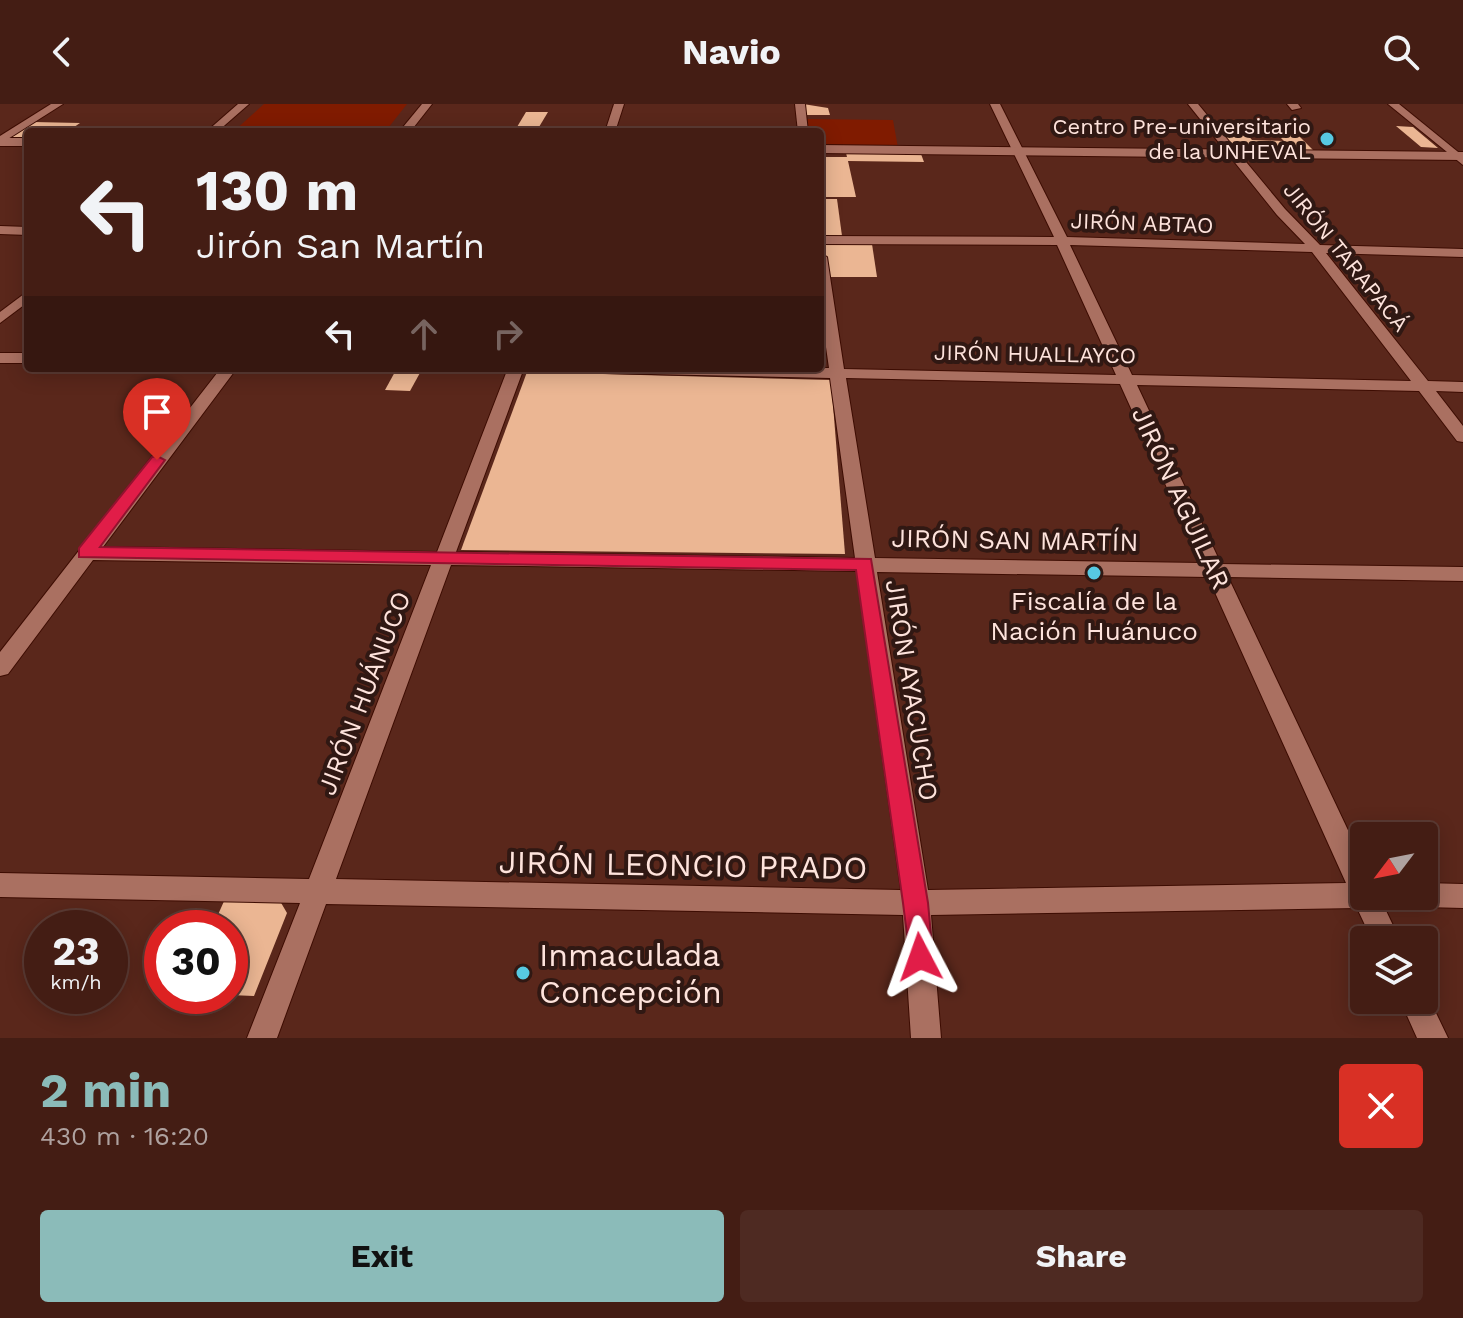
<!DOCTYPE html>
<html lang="en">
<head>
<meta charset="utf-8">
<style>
  :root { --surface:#441d14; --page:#4e2a22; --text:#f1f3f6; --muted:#afa2a0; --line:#5c3b34; --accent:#8bbbb9 }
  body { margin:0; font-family:"Work Sans",sans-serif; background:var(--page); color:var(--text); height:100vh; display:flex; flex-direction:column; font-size:30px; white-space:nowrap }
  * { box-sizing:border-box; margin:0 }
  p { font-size:26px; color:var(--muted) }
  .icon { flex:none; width:44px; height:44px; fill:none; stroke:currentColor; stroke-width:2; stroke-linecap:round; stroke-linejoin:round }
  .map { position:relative; height:934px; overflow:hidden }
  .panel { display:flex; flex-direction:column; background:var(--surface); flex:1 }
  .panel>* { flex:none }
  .hud { position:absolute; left:24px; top:24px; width:800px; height:244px; border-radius:8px; box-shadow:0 4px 20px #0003,0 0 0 2px var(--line); background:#441d14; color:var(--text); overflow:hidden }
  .needle { width:52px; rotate:238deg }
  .buttons { position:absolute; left:1350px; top:718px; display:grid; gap:16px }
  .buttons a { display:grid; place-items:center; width:88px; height:88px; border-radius:8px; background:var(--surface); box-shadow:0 4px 20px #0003,0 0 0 2px var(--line); font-size:40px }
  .speed { position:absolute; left:24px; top:806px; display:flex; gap:16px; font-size:40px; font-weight:700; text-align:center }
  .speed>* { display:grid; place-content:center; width:104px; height:104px; border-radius:50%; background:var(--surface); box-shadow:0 4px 20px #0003,0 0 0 2px var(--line); line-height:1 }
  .speed small { font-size:20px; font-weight:400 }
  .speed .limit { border:12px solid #d22; background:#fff; color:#111 }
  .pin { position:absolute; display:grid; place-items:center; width:68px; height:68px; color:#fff; margin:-82px -34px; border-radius:50% 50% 50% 0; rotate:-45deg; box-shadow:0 0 8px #0007 }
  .pin .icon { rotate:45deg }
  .me { position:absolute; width:88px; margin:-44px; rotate:356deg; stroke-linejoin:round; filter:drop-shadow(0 0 6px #0008) }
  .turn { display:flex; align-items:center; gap:28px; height:168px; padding:0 40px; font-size:36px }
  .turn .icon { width:104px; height:104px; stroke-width:2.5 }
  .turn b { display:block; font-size:56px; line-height:68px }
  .lanes { display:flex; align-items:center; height:76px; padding:0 40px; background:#0003; justify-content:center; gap:40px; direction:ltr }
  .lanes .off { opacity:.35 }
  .round { display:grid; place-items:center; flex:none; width:84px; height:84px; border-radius:8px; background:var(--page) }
  .headline { display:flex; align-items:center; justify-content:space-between; height:136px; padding:0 40px }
  h1 { font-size:48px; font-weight:700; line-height:60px; color:var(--accent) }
  .button { display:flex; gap:16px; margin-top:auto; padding:16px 40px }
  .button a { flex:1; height:92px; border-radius:8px; background:var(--accent); color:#111; font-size:32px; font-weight:700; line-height:92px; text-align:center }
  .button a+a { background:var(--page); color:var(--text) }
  header { display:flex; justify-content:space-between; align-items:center; height:104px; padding:0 40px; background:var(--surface); font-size:36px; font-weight:700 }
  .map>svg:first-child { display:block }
  .green { fill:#801b00 }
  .building { fill:#ebb693; fill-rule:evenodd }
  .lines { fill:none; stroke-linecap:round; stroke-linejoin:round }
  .minor-casing { stroke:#3d0c02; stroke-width:2 }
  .tertiary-casing { stroke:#3d0c02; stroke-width:2 }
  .minor { fill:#aa7061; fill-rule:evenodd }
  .tertiary { fill:#aa7061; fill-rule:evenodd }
  .route { fill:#e11d48; stroke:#92132f; stroke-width:2 }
  .poi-dot { fill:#57c9e2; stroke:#301813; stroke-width:3 }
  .labels { text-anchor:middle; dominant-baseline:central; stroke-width:8; stroke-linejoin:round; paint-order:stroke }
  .far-poi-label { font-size:22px; fill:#fee3dc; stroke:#301813; text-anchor:end }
  .far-street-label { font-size:22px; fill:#fee3dc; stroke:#301813 }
  .street-label { font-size:26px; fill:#fee3dc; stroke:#301813 }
  .poi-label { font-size:26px; fill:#fee3dc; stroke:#301813 }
  .near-street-label { font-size:32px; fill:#fee3dc; stroke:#301813 }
  .near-poi-label { font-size:32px; fill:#fee3dc; stroke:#301813; text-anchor:start }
</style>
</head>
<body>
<header><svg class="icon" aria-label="back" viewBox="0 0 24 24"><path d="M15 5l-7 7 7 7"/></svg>Navio<svg class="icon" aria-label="search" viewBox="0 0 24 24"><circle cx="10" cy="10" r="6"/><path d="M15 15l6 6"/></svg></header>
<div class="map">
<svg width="1463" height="934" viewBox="0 0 1463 934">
  <rect width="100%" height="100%" fill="#5a271b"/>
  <!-- green -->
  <g class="green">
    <polygon points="264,0 407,0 385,28 233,28"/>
    <polygon points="806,15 893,16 898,44 820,44 820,28 807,28"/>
  </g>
  <!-- building -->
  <g class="building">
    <polygon points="803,0 828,4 830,11 805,11"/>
    <polygon points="526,8 548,8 536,28 514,28"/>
    <polygon points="33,18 80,19 67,28 28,28 28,35 7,34"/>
    <path d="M1274,21h14l27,27 -77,-1 -19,-21 60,1zM1246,29l31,1 7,7 -32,-1z"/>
    <polygon points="1396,22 1413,23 1438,44 1421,43"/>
    <polygon points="846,49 921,50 924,58 848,57 856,93 820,93 820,53 847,53"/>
    <polygon points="820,95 837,95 842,132 822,132"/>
    <polygon points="828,140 872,140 877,173 830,173 824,142"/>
    <polygon points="396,266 421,267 410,287 385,286"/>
    <polygon points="527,268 831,276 845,450 461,446"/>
    <polygon points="225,795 280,797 287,809 254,892 230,891 230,824 212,824"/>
  </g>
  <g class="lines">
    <defs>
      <g id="minor">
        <polygon points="51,0 63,0 0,40 0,32"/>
        <polygon points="238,0 249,0 217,28 206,28"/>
        <polygon points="422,0 432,0 410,28 399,28"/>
        <polygon points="614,0 624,0 615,28 605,28"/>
        <polygon points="795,0 805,0 808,28 798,28"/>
        <path d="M990,0h10l67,133 238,7 -28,-29 -89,-111h10l87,105 35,36 143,4v8l-137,-4 102,128 35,1v10l-27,-1 27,35v16l-6,-1 -38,-50 -282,-6 84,179 242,3v14l-235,-4 136,287v32h15l21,44h-28l-15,-32 -426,7 10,123h-30l-8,-123 -577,-11 -49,134h-30l53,-135 -300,-6v-24l309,6 122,-314 -338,-5 -85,114 -8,2v-24l221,-284h16l-134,179 334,5 71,-184h16l-68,184 399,6 -25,-180 -224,-5 -8,-5h231l-9,-63v-52l7,4 17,112 272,6 -59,-130 -237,-1v-8l234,1zM1070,141l242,7 99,129 -279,-6zM846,274l274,6 81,179 -326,-5zM451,461l406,6 44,319 -565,-11zM877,468l331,5 138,306 -418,7z"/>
        <polygon points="1287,0 1298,0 1301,4 1292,6"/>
        <polygon points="1388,0 1399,0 1463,52 1463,61"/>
        <polygon points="0,122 28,123 28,131 0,130"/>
        <polygon points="28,187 28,198 0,219 0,208"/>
        <rect x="0" y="249" width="28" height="10"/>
        <polygon points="1424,779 1463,780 1463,804 1424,803 1414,800 1411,792 1424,792"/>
        <polygon points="1424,885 1425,886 1448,934 1417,934 1400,896 1424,896"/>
      </g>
      <g id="tertiary">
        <rect x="0" y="34" width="28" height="8"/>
        <polygon points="820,41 1463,48 1463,56 820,49"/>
      </g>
    </defs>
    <!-- minor casing -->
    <use href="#minor" class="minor-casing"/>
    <!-- tertiary casing -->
    <use href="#tertiary" class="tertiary-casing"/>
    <!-- minor -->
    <use href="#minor" class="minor"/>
    <!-- tertiary -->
    <use href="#tertiary" class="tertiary"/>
  </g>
  <!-- route -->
  <polygon class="route" points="157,352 165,356 100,443 871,455 928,799 933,853 929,862 920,865 911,862 903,799 856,466 79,453 79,444 152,353"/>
  <!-- markers -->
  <g class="poi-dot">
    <circle cx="1327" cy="35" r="8"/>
    <circle cx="1094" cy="469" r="8"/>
    <circle cx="523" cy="869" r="8"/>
  </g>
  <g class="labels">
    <!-- far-poi labels -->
    <g class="far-poi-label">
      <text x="1311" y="22">Centro Pre-universitario<tspan x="1311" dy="25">de la UNHEVAL</tspan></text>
    </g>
    <!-- far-street labels -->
    <g class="far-street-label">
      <text transform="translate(1142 119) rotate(2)">JIRÓN ABTAO</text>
      <text transform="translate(1346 153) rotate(51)">JIRÓN TARAPACÁ</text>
      <text transform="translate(1035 250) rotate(1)">JIRÓN HUALLAYCO</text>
    </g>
    <!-- street labels -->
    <g class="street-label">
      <text transform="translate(1181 394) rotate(65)">JIRÓN AGUILAR</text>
      <text transform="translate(1015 436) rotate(1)">JIRÓN SAN MARTÍN</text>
      <text transform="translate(912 586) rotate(81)">JIRÓN AYACUCHO</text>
      <text transform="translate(364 589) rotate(-69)">JIRÓN HUÁNUCO</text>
    </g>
    <!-- poi labels -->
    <g class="poi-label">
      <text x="1094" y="497">Fiscalía de la<tspan x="1094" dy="30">Nación Huánuco</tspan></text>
    </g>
    <!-- near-street labels -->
    <g class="near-street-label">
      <text transform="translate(683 761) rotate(1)">JIRÓN LEONCIO PRADO</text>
    </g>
    <!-- near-poi labels -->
    <g class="near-poi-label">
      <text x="539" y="851">Inmaculada<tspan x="539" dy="37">Concepción</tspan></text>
    </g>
  </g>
</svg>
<div class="buttons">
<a><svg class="needle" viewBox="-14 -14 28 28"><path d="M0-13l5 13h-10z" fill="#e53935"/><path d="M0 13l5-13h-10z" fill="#afa2a0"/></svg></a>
<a><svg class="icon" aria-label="layers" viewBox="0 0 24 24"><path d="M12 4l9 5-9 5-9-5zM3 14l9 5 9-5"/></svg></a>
</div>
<div class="speed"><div>23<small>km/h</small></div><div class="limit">30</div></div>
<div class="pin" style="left:157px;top:356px;background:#d93025"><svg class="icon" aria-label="arrive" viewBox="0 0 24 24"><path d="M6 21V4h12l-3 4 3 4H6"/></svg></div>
<svg class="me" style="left:920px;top:853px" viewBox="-20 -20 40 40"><path d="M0-17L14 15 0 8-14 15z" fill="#e11d48" stroke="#fff" stroke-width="4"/></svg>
<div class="hud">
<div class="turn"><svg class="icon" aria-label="left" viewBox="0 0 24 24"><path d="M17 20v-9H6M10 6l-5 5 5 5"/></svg><div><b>130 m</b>Jirón San Martín</div></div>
<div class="lanes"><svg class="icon" aria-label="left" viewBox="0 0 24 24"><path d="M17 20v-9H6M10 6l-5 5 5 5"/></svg><svg class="icon off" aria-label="ahead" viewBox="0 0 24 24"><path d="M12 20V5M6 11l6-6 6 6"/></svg><svg class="icon off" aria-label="right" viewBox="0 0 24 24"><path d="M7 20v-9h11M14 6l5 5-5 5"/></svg></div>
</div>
</div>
<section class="panel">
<div class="headline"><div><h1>2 min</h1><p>430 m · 16:20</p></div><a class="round" style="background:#d93025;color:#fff"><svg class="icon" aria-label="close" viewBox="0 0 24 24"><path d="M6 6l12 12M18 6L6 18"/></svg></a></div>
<div class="button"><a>Exit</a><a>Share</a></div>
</section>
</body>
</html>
